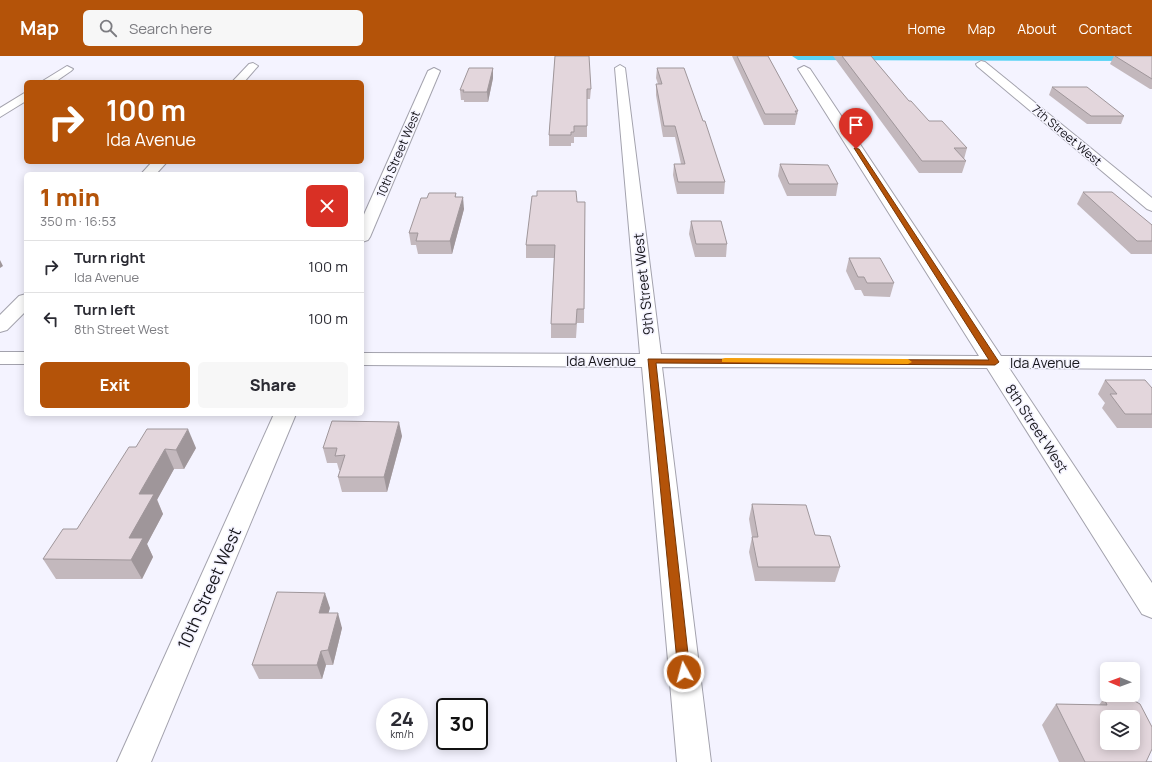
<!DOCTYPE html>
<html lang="en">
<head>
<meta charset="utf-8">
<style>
  :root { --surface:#fff; --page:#f7f7f7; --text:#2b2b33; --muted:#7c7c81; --line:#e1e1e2; --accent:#b45309 }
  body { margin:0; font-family:Manrope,sans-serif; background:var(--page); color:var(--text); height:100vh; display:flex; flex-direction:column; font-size:15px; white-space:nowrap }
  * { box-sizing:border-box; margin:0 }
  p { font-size:13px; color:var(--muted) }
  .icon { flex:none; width:22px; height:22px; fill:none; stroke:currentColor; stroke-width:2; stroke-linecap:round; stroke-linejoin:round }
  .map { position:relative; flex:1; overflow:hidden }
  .side { position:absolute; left:24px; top:116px; width:340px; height:244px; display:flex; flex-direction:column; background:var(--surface); border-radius:6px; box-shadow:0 2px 10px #0003 }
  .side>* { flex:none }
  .banner { position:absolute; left:24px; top:24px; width:340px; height:84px; border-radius:6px; box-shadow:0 2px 10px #0003; background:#b45309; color:#fff; overflow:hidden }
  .needle { width:26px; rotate:271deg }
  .controls { position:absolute; left:1100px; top:606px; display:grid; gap:8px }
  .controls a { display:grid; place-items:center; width:40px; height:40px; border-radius:6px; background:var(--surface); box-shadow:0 2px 10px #0003; font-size:20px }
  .speed { position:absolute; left:376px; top:642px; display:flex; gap:8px; font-size:20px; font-weight:700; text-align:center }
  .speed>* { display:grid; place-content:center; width:52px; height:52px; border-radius:50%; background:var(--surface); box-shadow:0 2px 10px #0003; line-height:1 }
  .speed small { font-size:10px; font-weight:400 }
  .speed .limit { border:2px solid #111; border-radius:6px; background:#fff; color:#111 }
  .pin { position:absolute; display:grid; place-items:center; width:34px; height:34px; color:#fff; margin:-41px -17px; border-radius:50% 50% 50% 0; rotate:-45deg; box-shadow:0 0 4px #0007 }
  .pin .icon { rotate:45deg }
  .me { position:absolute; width:44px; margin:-22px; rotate:353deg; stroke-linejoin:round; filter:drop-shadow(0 0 3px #0008) }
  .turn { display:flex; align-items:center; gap:14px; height:84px; padding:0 16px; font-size:18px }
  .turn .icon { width:52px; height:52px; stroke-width:2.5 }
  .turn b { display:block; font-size:28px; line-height:34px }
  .round { display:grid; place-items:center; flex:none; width:42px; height:42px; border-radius:6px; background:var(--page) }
  .headline { display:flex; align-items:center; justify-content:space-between; height:68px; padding:0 16px }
  h1 { font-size:24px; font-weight:800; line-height:30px; color:var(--accent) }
  .primary-button { display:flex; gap:8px; margin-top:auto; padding:8px 16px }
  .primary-button a { flex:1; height:46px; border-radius:6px; background:var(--accent); color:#fff; font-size:16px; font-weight:800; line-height:46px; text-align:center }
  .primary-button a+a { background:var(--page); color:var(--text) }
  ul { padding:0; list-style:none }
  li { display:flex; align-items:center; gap:12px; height:52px; padding:0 16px; border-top:1px solid var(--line) }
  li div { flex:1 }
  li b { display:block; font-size:15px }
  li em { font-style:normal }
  header { display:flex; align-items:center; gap:24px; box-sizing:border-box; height:56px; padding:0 20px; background:var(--accent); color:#fff }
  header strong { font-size:19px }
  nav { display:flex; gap:22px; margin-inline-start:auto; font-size:14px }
  .search { width:280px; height:36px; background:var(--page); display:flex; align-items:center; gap:10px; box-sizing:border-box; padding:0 14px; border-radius:6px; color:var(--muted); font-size:15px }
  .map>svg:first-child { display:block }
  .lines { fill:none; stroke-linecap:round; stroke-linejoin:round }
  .canal { fill:#5ad4f6; fill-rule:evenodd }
  .street-casing { stroke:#a3a2ad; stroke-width:2 }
  .street { fill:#fff; fill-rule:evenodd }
  .wall { fill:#c3b8bd }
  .shaded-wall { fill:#9f969a }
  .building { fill:#e3d6dc; stroke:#9f969a; fill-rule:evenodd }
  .route { fill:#b45309; stroke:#753606 }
  .slow { fill:#f59e0b }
  .labels { text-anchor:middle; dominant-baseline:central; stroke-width:3; stroke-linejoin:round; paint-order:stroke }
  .far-street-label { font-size:12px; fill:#17161b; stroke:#f4f3ff }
  .street-label { font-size:14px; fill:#17161b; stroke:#f4f3ff }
  .near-street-label { font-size:17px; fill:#17161b; stroke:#f4f3ff }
</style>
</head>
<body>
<header>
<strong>Map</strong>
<div class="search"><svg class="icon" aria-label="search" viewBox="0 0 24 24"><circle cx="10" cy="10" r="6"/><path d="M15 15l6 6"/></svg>Search here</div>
<nav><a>Home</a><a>Map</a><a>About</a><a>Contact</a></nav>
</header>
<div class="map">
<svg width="1152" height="706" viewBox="0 0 1152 706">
  <rect width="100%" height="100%" fill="#f4f3ff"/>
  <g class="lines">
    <!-- canal -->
    <polygon class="canal" points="792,0 1147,0 1147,1 1141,5 798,4"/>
    <defs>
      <g id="street">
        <polygon points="981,5 985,6 1152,142 1152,155 1147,153 977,10 976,8"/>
        <polygon points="253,7 258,10 244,26 232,26 249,8"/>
        <polygon points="620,9 625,12 661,298 979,300 798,13 804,10 810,13 1001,300 1152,301 1152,313 1009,312 1152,527 1152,562 1142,558 987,312 662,311 711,706 677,706 642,311 362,309 362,297 640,298 615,12"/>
        <polygon points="67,10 73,13 71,15 55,26 41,26"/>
        <polygon points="434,12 440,15 370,181 368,184 362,186 362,163 428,15"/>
        <polygon points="26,36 26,45 0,61 0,52"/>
        <polygon points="152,106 167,106 156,118 141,118"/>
        <polygon points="26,238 26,255 7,274 0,276 0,259 19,240"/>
        <rect x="0" y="296" width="26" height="12"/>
        <polygon points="274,358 296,358 151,706 117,706"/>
      </g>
    </defs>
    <!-- street casing -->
    <use href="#street" class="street-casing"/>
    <!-- street -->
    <use href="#street" class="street"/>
  </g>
  <!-- wall -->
  <g class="wall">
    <polygon points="555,0 591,33 590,43 587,43 587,81 574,81 574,87 571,87 571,90 549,90 549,79"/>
    <polygon points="732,0 768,0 798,55 795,69 764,69"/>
    <polygon points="833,0 871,0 909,45 929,65 967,92 964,103 966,105 962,117 919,117"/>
    <polygon points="1114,0 1152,0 1152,33 1150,33 1110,8"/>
    <polygon points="493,12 493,22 488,46 464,46 464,44 461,44 460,34"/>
    <polygon points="657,12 703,65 725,126 724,138 677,138 673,119 674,108 681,108 675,81 663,81 656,39 656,28 658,28 656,22"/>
    <polygon points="1052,31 1124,60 1121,68 1087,68 1049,39"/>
    <polygon points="780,108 838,128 836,140 787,140 778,120"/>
    <polygon points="1083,136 1152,169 1152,198 1131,198 1077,148"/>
    <polygon points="456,137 456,141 464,153 452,198 418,198 416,189 411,189 409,177 427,142"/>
    <polygon points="577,146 585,146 584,267 577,267 576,282 551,282 551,268 554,202 526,202 526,189"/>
    <polygon points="691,165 727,188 726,201 695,201 689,178"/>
    <polygon points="849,202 894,227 890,241 864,240 861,234 855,234 846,215"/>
    <polygon points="1105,324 1152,332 1152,372 1117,372 1102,352 1105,347 1098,338"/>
    <polygon points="402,380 387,436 342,436 338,421 340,414 339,414 337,407 327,407 323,392"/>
    <polygon points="136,391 196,392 184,413 174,413 157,443 163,458 147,488 153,501 142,523 56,523 43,503 77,473"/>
    <polygon points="752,448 840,511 835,526 755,525 749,496 752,481 749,463"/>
    <polygon points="330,552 328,557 342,572 333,609 326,609 322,623 259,623 252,609"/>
    <polygon points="1104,642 1146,706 1152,706 1059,706 1042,669 1056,648 1099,649"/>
  </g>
  <!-- shaded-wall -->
  <g class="shaded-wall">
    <polygon points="493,12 493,22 488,46 487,36"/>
    <polygon points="463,141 464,153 452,198 450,185"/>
    <polygon points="0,204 3,210 0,212"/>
    <polygon points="399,366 402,380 387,436 384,421"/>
    <polygon points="188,373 196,392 184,413 176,394"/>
    <polygon points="165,393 174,413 157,444 163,458 147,488 153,501 142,523 131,504 129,482 139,438"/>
    <polygon points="325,537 330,552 324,572 319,557"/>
    <polygon points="338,557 342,572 333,609 328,594"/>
    <polygon points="321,595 326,609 322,623 317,609"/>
  </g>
  <!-- building -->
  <g class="building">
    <polygon points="555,0 589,0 591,33 587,33 587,70 574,70 574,76 571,76 571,79 549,79"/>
    <polygon points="737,0 768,0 798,55 795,55 797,58 765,58"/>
    <polygon points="842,0 871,0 909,45 911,45 929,65 942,65 967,92 954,92 966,105 922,105"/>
    <polygon points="1115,0 1152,0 1152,23"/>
    <polygon points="469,12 493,12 487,36 463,36 464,34 460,34"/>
    <polygon points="657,12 684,12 703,65 705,65 725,126 678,126 674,108 685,108 675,70 664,70 656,28 662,28"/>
    <polygon points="1052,31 1087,31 1124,60 1091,60"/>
    <polygon points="780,108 828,109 838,128 789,128"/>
    <polygon points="537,135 576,135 577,146 585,146 584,253 577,253 576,268 551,268 555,189 526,189 532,140 537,140"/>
    <polygon points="1083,136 1112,136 1152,169 1152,185 1137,185"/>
    <polygon points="429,137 456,137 455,141 463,141 450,185 416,185 418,177 409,177 421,142 427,142"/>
    <polygon points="691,165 721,165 727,188 696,188"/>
    <polygon points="849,202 880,202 894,227 867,227 864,221 858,221"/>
    <polygon points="1105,324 1145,324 1152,332 1152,358 1125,358 1110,338 1117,338"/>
    <polygon points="332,365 399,366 384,421 338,421 345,399 335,400 337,392 323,392"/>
    <polygon points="147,373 188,373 176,394 165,393 139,438 154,438 129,482 143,482 131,504 43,503 63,473 77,473 129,391 136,391"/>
    <polygon points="752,448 806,449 815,479 830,480 840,511 758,511 752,481 758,481"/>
    <polygon points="277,536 325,537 319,557 338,557 328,594 321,595 317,609 252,609"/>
    <path d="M1104,642l27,1 9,5 12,23v22l-6,13h6h-67l-29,-58 51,1zM1107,661h26v26h-26z"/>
  </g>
  <!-- route -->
  <polygon class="route" points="854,92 859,93 999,306 995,309 656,307 690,616 689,620 684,621 680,620 678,616 648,303 989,304"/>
  <!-- slow -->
  <polygon class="slow" points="725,302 908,303 912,306 908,308 722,306 722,303"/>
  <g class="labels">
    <!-- far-street labels -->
    <g class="far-street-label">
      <text transform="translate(1067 79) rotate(40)">7th Street West</text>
      <text transform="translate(398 98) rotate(-67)">10th Street West</text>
    </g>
    <!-- street labels -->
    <g class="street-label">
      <text transform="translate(643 228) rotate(-96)">9th Street West</text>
      <text x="601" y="304">Ida Avenue</text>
      <text x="1045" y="306">Ida Avenue</text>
      <text transform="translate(1037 372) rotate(57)">8th Street West</text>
    </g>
    <!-- near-street labels -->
    <g class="near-street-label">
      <text transform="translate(209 532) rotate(-66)">10th Street West</text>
    </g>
  </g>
</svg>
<div class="controls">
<a><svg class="needle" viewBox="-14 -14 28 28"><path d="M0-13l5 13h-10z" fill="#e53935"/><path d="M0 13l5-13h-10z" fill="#7c7c81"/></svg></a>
<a><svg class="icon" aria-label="layers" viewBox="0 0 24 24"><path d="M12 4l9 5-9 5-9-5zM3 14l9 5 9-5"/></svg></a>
</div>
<div class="speed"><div>24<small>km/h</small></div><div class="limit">30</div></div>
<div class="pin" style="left:856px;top:93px;background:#d93025"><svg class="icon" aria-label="arrive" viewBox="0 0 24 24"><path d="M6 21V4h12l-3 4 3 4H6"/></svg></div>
<svg class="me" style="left:684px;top:616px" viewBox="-20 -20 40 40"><circle r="17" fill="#b45309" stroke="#fff" stroke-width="3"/><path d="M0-11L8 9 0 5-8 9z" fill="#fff"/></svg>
<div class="banner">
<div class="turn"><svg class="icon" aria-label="right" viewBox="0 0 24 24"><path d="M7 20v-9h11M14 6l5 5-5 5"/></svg><div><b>100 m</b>Ida Avenue</div></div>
</div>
<section class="side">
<div class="headline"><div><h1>1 min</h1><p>350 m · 16:53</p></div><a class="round" style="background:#d93025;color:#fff"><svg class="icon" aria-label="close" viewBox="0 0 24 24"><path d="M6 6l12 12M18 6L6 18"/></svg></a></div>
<ul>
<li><svg class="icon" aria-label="right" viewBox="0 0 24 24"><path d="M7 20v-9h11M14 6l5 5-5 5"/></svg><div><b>Turn right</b><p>Ida Avenue</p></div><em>100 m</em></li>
<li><svg class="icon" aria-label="left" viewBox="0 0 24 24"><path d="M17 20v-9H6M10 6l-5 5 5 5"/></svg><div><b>Turn left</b><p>8th Street West</p></div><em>100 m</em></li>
</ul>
<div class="primary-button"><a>Exit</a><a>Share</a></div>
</section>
</div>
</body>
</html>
